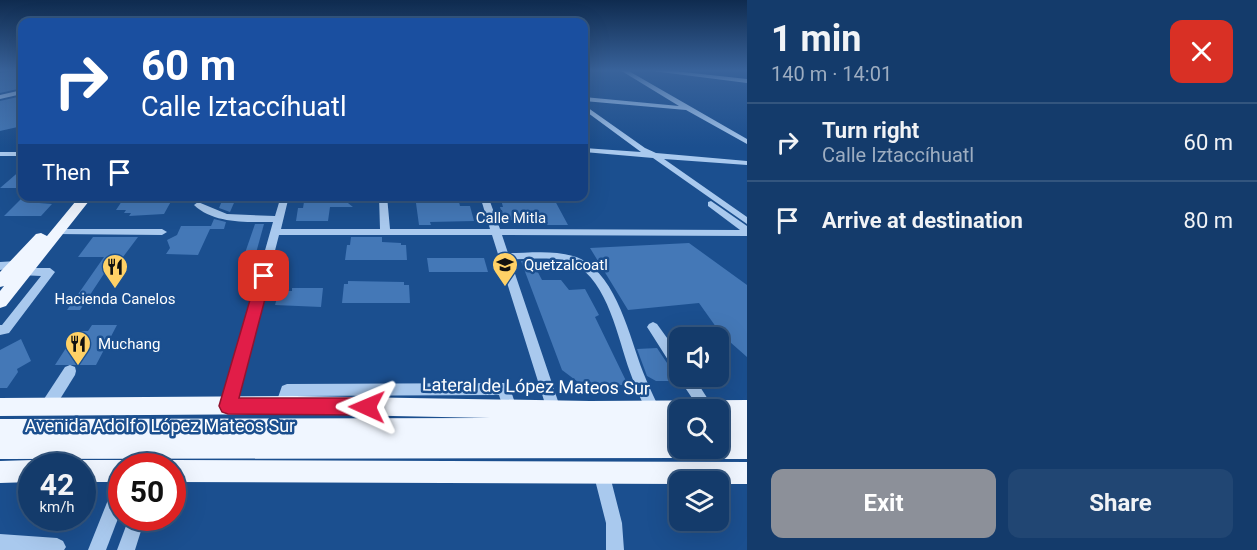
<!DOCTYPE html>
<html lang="en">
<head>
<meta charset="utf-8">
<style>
  :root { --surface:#143b6b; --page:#214673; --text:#f1f3f6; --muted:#9dadc1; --line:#33557e; --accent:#8c9099 }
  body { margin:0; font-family:Roboto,sans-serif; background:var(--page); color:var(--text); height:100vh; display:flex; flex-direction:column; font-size:22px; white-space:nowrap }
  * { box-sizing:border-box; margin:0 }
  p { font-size:20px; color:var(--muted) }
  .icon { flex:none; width:33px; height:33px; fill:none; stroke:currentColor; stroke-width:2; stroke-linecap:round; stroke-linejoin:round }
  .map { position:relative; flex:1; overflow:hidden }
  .panel { display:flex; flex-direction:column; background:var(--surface); width:510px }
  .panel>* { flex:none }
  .banner { position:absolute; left:18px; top:18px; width:570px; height:183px; border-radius:12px; box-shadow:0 6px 24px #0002,0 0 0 2px var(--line); background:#1a4fa0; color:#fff; overflow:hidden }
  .tools { position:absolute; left:669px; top:327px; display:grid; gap:12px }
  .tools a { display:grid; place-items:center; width:60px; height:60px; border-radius:12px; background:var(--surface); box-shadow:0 6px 24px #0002,0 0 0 2px var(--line); font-size:30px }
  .speed { position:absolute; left:18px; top:453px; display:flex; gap:12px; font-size:30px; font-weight:700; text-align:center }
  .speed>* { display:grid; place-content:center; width:78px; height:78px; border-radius:50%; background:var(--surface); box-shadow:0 6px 24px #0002,0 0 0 2px var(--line); line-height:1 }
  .speed small { font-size:15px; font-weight:400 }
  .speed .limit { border:9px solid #d22; background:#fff; color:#111 }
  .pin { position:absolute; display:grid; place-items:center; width:51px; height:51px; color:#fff; margin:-26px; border-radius:12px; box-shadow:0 3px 9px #0006 }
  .me { position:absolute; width:66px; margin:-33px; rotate:271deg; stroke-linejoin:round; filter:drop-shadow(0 0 4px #0008) }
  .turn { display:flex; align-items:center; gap:21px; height:126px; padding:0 24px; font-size:27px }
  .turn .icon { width:78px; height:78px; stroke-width:2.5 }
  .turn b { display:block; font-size:42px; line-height:51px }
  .then { display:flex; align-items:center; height:57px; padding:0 24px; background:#0003; gap:12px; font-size:22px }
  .round { display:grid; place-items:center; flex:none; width:63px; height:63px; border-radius:12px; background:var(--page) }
  .overview { display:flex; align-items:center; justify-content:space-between; height:102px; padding:0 24px }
  h1 { font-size:36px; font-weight:700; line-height:45px }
  .button { display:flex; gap:12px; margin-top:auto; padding:12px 24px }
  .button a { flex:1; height:69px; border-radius:12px; background:var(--accent); color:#fff; font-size:24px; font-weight:700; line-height:69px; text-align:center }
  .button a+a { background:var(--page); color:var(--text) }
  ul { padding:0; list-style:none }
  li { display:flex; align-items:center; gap:18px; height:78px; padding:0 24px; border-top:2px solid var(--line) }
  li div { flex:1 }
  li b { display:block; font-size:22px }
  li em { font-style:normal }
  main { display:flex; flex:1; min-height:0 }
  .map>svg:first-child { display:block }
  .building { fill:#4478b7 }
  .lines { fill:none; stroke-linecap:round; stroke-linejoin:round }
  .minor { fill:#a9c9ee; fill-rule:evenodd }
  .major { fill:#f0f6ff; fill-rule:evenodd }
  .route { fill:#e11d48; stroke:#92132f; stroke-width:1.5 }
  .labels { text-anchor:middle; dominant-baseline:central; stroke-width:5; stroke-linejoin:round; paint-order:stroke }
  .street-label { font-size:15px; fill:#fff; stroke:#1b4f8f }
  .poi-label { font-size:15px; fill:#fff; stroke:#1b4f8f; text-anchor:start }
  .near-street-label { font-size:18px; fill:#fff; stroke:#1b4f8f }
</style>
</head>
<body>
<main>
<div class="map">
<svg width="747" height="550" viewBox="0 0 747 550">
  <rect width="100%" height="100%" fill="#1b4f8f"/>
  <!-- building -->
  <g class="building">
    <polygon points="22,70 22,88 0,93 0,73"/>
    <polygon points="22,96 22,126 0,131 0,101"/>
    <polygon points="22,169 22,188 0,188"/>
    <polygon points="24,196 46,196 39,203 52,204 41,216 4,216"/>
    <polygon points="174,196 164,214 129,216 131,213 124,213 126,210 116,210 122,201 140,201 143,197"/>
    <polygon points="224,196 237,196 230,212 219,208"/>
    <polygon points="305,196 339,196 353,207 330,207 328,221 296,221 298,208 303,208"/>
    <polygon points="415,196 458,198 460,206 470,206 474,221 430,222 431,225 419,225"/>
    <polygon points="500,196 548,196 554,199 568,225 533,225 531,220 504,220 500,207 503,207"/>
    <polygon points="214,219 226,222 224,229 210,229 198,255 166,254 170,248 167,240 177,235 181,226 211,226"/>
    <polygon points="255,224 264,224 256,253 245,253"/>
    <polygon points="93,237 138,237 123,257 115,257 80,310 67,310 104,257 78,257"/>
    <polygon points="351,237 382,237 382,242 401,243 401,245 406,245 407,260 345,260 347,245 350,245"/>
    <polygon points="689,243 747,285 747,357 721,334 699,303 628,310 590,248"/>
    <polygon points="427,258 484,258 488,272 429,272"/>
    <polygon points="521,261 532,261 542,280 561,280 569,290 585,289 599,315 595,317 628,385 582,385 562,370"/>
    <polygon points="348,281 404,282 404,285 409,285 410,303 342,303 344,284 348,284"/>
    <polygon points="292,288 323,288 321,307 275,305 279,291 292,291"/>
    <polygon points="92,325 117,325 96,365 55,365 77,331 88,331"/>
    <polygon points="21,339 31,361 17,369 18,372 7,388 0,388 0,350"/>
    <polygon points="657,348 673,372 677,374 678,381 656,381 647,376 637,349"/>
  </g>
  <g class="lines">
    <!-- minor -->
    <g class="minor">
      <polygon points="620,70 627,70 747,139 747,144 686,110 584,101 584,97 679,106"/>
      <polygon points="645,70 665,70 747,79 747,83"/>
      <polygon points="22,90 22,94 0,99 0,95"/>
      <polygon points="584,105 645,148 656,153 747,161 747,165 664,159 747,217 747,224 653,158 584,152 584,148 641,152 584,110"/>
      <rect x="0" y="152" width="22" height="4"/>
      <path d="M281,196h8l-8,33h99l-1,-33h8l3,33h100l-10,-33h8l12,33 240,1 -32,-24v-4l3,-1 36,25v10l-245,-1 6,18c23,0 51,-4 73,6 36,18 49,79 62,113 5,13 11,25 17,38l-2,5 -5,2 -5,-2c-6,-14 -13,-28 -18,-43 -12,-33 -22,-91 -56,-108 -19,-9 -44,-4 -64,-5l51,151 -2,5 -5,2 -5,-2 -2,-5 -55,-175h-213l-44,171 -2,5 -5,1 -5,-1 -2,-5 52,-184c-26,0 -59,2 -79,-17l4,-3 29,12 48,2z"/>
      <polygon points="58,229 162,229 167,232 162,235 55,234 53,232 55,230"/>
      <polygon points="16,261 21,265 20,267 0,270 0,262"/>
      <polygon points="24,268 50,268 55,272 9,333 0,335 0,325 2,325 41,276 20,275 19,272"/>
      <polygon points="653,322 657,324 680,356 680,372 675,371 649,330 647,327 649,324"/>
      <polygon points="70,365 75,367 76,371 75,375 52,412 47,413 42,412 40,407 42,402 65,367"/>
      <polygon points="680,374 680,376 693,376 715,410 700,410 680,380 678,376"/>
      <polygon points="504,383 509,385 517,409 515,414 510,416 505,414 499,395 292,396 287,411 282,412 277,411 275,406 282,386 287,384"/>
      <polygon points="601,464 606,467 609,472 622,523 624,550 606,550 606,523 593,472 596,467"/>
      <polygon points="122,478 122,508 106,550 88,550 116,480"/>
      <polygon points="129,518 145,518 135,550 117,550"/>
      <polygon points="0,534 57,538 63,541 66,547 64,550 0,550"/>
    </g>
    <!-- major -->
    <g class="major">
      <polygon points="80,196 93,196 6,306 0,308 0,291 4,286 0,287 0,272 36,234 41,233 47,236"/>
      <polygon points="296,396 590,401 747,400 747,437 718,437 718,410 680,410 680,448 690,448 688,455 680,458 0,459 0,419 490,418 296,414 0,416 0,398"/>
      <polygon points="718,437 747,437 747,459 718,459 710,456 708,448 718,448"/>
      <polygon points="32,460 40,463 41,466 32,466 32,482 0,483 0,461"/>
      <polygon points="82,460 122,460 130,463 131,466 122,466 122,482 82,482 82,466 73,466 74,463"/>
      <polygon points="172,460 747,462 747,484 718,484 718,482 680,482 680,484 172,482 172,466 163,466 164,463"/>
    </g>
  </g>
  <!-- sky -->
  <linearGradient id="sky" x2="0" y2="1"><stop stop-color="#0f2b4f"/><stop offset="0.48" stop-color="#39639b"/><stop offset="1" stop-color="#39639b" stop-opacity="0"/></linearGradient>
  <rect width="747" height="147" fill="url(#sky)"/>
  <!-- route -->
  <polygon class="route" points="264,271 271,276 239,398 367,398 374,401 376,407 374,413 367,415 228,414 222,412 219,406 257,276"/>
  <!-- icons -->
  <defs>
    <symbol id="school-pin" viewBox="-11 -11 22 30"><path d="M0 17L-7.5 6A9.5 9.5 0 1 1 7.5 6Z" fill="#ffd166" stroke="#1b4f8f"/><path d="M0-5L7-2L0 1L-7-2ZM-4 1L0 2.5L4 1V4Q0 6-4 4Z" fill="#111"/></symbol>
    <symbol id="restaurant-pin" viewBox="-11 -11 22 30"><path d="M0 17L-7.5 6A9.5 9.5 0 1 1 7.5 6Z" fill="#ffd166" stroke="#1b4f8f"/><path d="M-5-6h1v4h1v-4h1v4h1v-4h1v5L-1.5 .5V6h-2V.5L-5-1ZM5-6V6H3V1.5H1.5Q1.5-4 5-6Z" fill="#111"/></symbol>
  </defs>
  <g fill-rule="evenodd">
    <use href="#school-pin" x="490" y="250" width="30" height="40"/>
    <use href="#restaurant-pin" x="100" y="252" width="30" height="40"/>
    <use href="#restaurant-pin" x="63" y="329" width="30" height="40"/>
  </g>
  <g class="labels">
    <!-- street labels -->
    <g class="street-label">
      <text x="511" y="218">Calle Mitla</text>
    </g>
    <!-- poi labels -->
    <g class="poi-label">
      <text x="524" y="265">Quetzalcoatl</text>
      <text x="115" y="299" text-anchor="middle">Hacienda Canelos</text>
      <text x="98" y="344">Muchang</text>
    </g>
    <!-- near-street labels -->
    <g class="near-street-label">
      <text transform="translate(536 386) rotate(1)">Lateral de López Mateos Sur</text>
      <text x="160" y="425">Avenida Adolfo López Mateos Sur</text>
    </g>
  </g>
</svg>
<div class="tools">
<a><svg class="icon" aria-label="sound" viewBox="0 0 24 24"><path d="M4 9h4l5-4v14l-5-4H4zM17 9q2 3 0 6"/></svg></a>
<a><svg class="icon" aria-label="search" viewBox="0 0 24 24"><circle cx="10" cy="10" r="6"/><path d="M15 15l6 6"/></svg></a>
<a><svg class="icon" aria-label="layers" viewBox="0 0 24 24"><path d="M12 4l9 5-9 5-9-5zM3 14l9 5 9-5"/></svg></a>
</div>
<div class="speed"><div>42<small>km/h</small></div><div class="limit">50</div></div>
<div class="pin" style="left:264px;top:276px;background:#d93025"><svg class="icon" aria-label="arrive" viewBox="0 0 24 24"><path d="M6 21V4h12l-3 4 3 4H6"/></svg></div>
<svg class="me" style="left:367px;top:407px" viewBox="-20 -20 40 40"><path d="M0-17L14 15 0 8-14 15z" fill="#e11d48" stroke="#fff" stroke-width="4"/></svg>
<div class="banner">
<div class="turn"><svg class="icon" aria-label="right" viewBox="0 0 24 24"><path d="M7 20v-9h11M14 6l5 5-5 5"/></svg><div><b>60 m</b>Calle Iztaccíhuatl</div></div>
<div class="then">Then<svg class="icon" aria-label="arrive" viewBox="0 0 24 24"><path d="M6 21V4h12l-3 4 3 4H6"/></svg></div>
</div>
</div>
<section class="panel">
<div class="overview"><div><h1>1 min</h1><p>140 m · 14:01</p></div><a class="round" style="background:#d93025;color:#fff"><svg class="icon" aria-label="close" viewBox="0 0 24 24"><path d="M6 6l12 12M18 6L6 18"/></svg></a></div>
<ul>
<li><svg class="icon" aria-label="right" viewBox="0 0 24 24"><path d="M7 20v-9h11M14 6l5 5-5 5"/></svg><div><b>Turn right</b><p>Calle Iztaccíhuatl</p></div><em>60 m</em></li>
<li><svg class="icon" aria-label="arrive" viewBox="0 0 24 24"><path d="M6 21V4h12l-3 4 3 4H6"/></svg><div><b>Arrive at destination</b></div><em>80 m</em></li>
</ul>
<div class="button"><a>Exit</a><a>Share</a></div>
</section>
</main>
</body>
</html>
